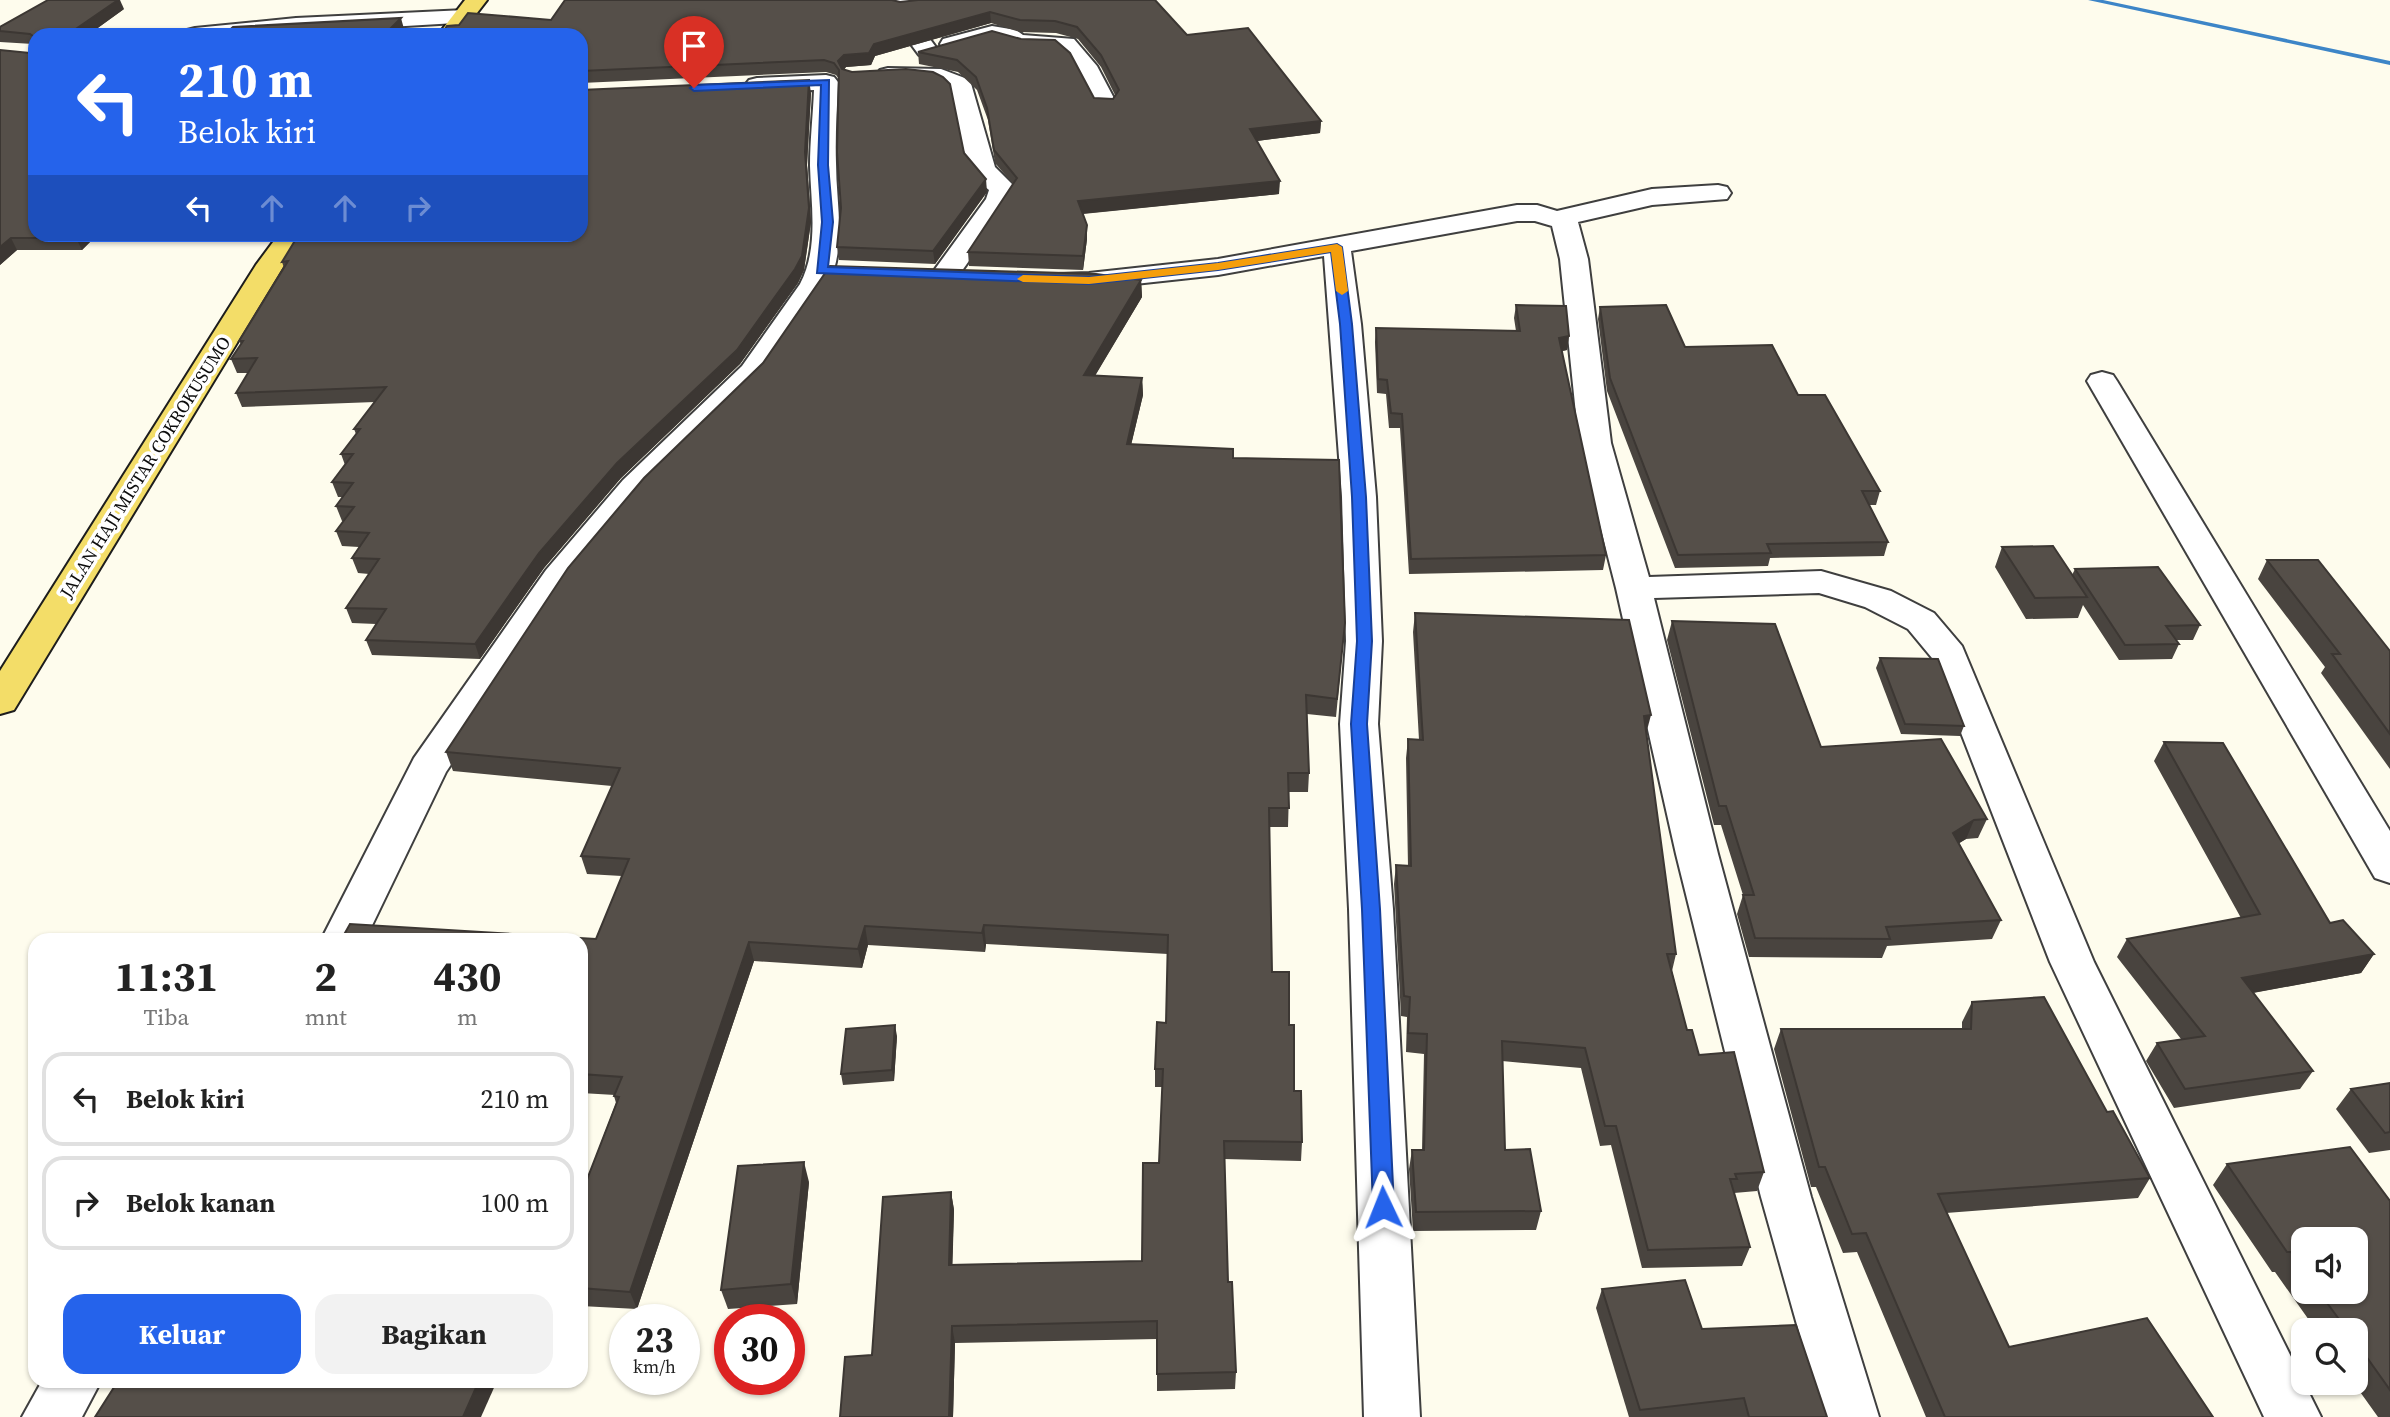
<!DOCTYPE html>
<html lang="id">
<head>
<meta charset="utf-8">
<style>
  :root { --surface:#fff; --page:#f2f2f2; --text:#222; --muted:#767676; --line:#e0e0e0; --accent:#2563eb }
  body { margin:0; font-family:"Source Serif 4",serif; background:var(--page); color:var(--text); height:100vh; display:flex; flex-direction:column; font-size:26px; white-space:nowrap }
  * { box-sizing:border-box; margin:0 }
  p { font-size:23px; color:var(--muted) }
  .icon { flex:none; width:38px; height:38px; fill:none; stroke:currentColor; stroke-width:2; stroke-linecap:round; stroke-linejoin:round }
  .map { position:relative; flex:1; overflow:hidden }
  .drawer { position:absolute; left:28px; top:933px; width:560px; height:455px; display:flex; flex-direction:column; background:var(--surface); border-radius:21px; box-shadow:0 2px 5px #0004 }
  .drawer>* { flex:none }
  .top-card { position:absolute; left:28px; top:28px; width:560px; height:214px; border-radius:21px; box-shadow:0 2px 5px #0004; background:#2563eb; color:#fff; overflow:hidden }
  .controls { position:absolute; left:2291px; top:1227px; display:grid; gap:14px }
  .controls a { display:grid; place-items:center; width:77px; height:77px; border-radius:14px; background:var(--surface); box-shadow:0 2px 5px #0004; font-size:35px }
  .speed { position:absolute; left:609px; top:1304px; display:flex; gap:14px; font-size:35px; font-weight:700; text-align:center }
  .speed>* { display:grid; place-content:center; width:91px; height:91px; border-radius:50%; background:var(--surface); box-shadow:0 2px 5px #0004; line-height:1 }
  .speed small { font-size:18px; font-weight:400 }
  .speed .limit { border:10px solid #d22; background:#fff; color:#111 }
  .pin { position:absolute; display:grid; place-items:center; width:60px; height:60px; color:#fff; margin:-72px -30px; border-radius:50% 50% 50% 0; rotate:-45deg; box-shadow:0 0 7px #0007 }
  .pin .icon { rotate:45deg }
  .me { position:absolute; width:77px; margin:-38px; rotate:358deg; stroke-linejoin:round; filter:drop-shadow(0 0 5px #0008) }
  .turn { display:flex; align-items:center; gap:24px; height:147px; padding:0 35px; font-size:32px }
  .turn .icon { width:91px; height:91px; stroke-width:2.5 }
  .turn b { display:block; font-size:49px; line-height:60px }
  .lanes { display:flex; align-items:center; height:66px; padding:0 35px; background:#0003; justify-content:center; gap:35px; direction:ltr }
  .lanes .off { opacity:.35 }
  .eta { display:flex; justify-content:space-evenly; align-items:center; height:119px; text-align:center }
  .eta b { font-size:42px; font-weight:700; line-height:49px }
  .primary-button { display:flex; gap:14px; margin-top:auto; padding:14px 35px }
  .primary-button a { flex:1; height:80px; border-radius:21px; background:var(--accent); color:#fff; font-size:28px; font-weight:700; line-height:80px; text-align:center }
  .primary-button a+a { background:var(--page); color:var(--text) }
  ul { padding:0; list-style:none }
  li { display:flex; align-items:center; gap:21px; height:94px; margin:0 14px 10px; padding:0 21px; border:4px solid var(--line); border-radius:21px }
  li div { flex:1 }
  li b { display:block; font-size:26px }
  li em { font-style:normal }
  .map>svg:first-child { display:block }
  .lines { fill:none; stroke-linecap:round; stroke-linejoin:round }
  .stream { fill:#3d85c7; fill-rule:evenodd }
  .minor-casing { stroke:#3f3f3f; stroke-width:4 }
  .major-casing { stroke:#1d1d1d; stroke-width:4 }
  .minor { fill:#fff; fill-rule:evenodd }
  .major { fill:#f3dd68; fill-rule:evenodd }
  .wall { fill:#49443f; fill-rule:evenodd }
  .shaded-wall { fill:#3c3733 }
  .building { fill:#554f49; stroke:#3c3733; stroke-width:2 }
  .route { fill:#2563eb; stroke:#184099; stroke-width:2 }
  .slow { fill:#f59e0b }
  .labels { text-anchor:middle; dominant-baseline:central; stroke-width:7; stroke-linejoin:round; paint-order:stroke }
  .street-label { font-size:18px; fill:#0c0c0c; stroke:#fff }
</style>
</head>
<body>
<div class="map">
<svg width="2390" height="1417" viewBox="0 0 2390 1417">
  <rect width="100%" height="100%" fill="#fefced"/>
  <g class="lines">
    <!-- stream -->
    <polygon class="stream" points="2088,0 2103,0 2390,61 2390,65"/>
    <defs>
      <g id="minor">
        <polygon points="890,0 912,0 918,23 938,50 935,55 919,55 896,24"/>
        <polygon points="465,10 473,12 476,17 473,22 252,35 184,35 187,30 195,28 296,18"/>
        <polygon points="992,26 1016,30 1023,35 1074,39 1097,66 1117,104 1113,109 1097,109 1076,68 1059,50 1018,48 992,40 951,51 943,49 940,44 943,39"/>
        <path d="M888,68l53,1 29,11 25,87 21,21 -4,12 -58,82 -10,2 -10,-2 -4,-6 56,-77 3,-9c-29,-21 -30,-68 -38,-101l-14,-6 -57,-3 -4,-5 4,-5z"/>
        <path d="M826,75l8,2 4,5c-1,27 -3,54 -2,81 0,41 11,83 -8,122l-64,93 -117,116 -76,91 -125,187 -81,168h-44l93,-182 132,-188 77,-90 119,-114 58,-82c19,-36 11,-79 10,-118 0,-25 3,-51 4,-76l-57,2 -8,-2 -4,-5 4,-5 8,-2z"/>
        <polygon points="1718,185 1727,187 1731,193 1727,199 1652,205 1578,222 1588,259 1611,443 1649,577 1821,571 1891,591 1934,613 1962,646 2094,962 2321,1417 2264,1417 2050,962 1932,658 1908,629 1865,607 1819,593 1654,598 1718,854 1811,1197 1879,1417 1823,1417 1761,1197 1676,854 1616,588 1579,443 1560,259 1552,226 1535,221 1517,221 1351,251 1361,324 1376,497 1382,641 1378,724 1393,909 1420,1417 1364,1417 1349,909 1340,724 1346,641 1342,497 1324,256 1218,275 1089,289 1058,286 1054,280 1058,274 1089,273 1218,259 1517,205 1537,205 1557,211 1652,189"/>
        <polygon points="2102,372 2113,375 2117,381 2390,831 2390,883 2375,878 2087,381 2091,375"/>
        <polygon points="42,1381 101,1381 82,1417 22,1417"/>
      </g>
      <g id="major">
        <polygon points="465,0 487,0 460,35 438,35"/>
        <polygon points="279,234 306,234 283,267 14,710 0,714 0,671 256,265"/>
      </g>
    </defs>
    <!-- minor casing -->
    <use href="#minor" class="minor-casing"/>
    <!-- major casing -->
    <use href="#major" class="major-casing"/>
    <!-- minor -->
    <use href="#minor" class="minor"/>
    <!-- major -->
    <use href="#major" class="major"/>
  </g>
  <!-- wall -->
  <g class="wall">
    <polygon points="900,2 1187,35 1321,121 1320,133 1257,141 1279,194 1083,214 1087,239 1083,270 969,266 968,252 1013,184 995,163 988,120 977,90 958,72 919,64 918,52 992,31 1094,98 1113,99 1115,95 1101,67 1078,39 1056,33 1020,32 991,23 875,56 871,65 846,67 844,70 964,153 987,192 935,264 839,260 837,247 841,208 839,79 836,75 826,72 581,83 581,35 551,20"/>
    <polygon points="124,9 88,35 35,35 98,234 82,250 17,250 0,265 30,53 33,50 33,44 0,42 0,27"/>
    <polygon points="811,93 807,165 811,222 804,270 798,283 740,364 621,478 544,568 480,659 372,655 366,640 376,624 352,623 346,608 369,574 358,573 352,558 359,547 342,546 336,531 344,521 342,521 336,506 342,497 338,497 332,482 345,465 341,454 356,434 354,429 375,402 242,407 236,393 248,373 237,373 231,359 241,344 239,341 284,268 282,262"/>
    <polygon points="1141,280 1142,297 1095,376 1142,378 1143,395 1131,445 1233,458 1345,623 1336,717 1307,714 1309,773 1308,792 1289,792 1288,827 1269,827 1272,972 1289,1025 1294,1091 1302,1142 1301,1161 1224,1159 1228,1282 1236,1372 1235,1389 1157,1391 1157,1339 955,1343 953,1417 840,1417 951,1192 954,1210 952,1265 1142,1261 1159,1163 1163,1087 1155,1087 1155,1069 1166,1023 1168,954 986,944 985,952 868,945 862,968 754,961 637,1309 581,1306 581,1195 616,1103 614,1096 615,1095 581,1093 581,940 596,939 622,876 587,874 581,856 612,786 453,771 446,752"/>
    <polygon points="1516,305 1569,336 1567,350 1562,351 1606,555 1603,570 1409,574 1400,428 1389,428 1386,394 1377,393 1375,342 1376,328 1516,331 1514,318"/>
    <polygon points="1600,307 1685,347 1798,395 1880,491 1876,505 1869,505 1888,542 1884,556 1770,558 1768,566 1675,568 1607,391 1598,319"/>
    <polygon points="2002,547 2072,575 2075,569 2200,625 2193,640 2176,640 2179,644 2172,659 2119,660 2083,605 2078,618 2026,619 1995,567"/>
    <polygon points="2267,560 2390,651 2390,769 2321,673 2325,667 2258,579"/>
    <polygon points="1415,613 1646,734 1676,954 1672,971 1687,1030 1699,1055 1764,1172 1757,1191 1734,1193 1750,1247 1742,1266 1642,1268 1611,1145 1600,1146 1581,1068 1502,1061 1505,1150 1541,1211 1536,1230 1413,1231 1409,1169 1412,1150 1422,1150 1424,1054 1406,1052 1407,1017 1401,1016 1394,884 1396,865 1408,866 1406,758 1408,739 1419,740 1413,632"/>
    <polygon points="1672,621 1821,747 1987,819 1978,838 1966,839 1959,843 2001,920 1992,939 1887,946 1882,958 1749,957 1737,914 1743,895 1721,825 1714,825 1667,640"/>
    <polygon points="1880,658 1964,726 1960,736 1901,734 1876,668"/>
    <polygon points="2164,742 2330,923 2374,954 2361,973 2253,993 2313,1071 2300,1089 2174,1108 2146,1061 2157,1043 2181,1039 2117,957 2127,939 2241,918 2154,761"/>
    <polygon points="1972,1002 2107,1112 2150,1178 2138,1198 1946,1213 2009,1347 2213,1417 1926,1417 1857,1252 1843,1253 1816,1187 1811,1187 1774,1049 1781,1029 1962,1029 1962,1022"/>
    <polygon points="897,1036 894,1081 843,1085 841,1074"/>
    <polygon points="2390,1083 2390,1150 2369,1153 2336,1109 2351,1089"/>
    <path d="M2227,1164l163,37v216h-12l-25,-35h3v-52h-40l-41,-58h-3l-59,-87zM2303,1239l53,53h-53z"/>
    <polygon points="809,1182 797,1304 728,1309 721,1290"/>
    <polygon points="1602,1289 1702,1329 1827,1417 1629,1417 1596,1308"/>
  </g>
  <!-- shaded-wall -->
  <g class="shaded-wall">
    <polygon points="118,0 120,0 124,9 88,35 67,35"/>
    <polygon points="990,12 991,23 875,56 871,65 846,67 840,73 838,61 844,55 874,44"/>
    <polygon points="401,18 404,29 398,35 384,35"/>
    <polygon points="809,80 811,93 807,165 811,222 804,270 798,283 740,364 621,478 544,568 480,659 475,644 805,152"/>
    <polygon points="1321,121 1320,133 1249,142 1250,129"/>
    <polygon points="986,179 987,192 935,264 933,251"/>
    <polygon points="1280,181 1279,194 1079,214 1078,201"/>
    <polygon points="1087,225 1087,239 1083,270 1083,256"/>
    <polygon points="80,234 98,234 82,250 76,238"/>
    <polygon points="11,238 17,250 0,265 0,247"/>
    <polygon points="1141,280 1142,297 1085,392 1084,375"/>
    <polygon points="1569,336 1567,350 1557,352 1559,338"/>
    <polygon points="1142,378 1143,395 1127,462 1127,444"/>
    <polygon points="1651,715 1646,734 1644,716"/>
    <polygon points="1974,820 1966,839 1945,852 1953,833"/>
    <polygon points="984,925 986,944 985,952 982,933"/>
    <polygon points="865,926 868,945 862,968 858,949"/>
    <polygon points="749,942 754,961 637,1309 630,1292"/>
    <polygon points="2374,954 2361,973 2230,997 2242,978"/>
    <polygon points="895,1025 897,1036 894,1081 892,1070"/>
    <polygon points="804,1162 809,1182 797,1304 791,1284"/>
    <polygon points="951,1192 954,1210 952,1283 949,1265"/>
    <polygon points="952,1326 955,1343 953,1417 949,1417"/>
    <polygon points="479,1381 497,1381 481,1417 463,1417"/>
  </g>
  <!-- building -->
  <g class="building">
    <polygon points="48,0 118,0 67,35 35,35 35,234 80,234 76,238 11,238 0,247 0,50 30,53 33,50 33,36 30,34 0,31 0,27"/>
    <polygon points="565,0 892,0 900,2 918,0 1155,0 1187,35 1248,28 1321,121 1250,129 1280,181 1078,201 1087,225 1083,256 968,252 1017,178 994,150 987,108 976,77 957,60 918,52 992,31 1021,39 1055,40 1070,53 1094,98 1113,99 1119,90 1101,55 1077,27 1055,21 1020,20 990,12 874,44 869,53 844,55 838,61 842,69 852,72 906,69 933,72 943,77 950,84 964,153 986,179 933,251 837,247 841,208 837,152 839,70 834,63 824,60 581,71 581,35 441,35 447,26 459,25 468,13 551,20"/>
    <polygon points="401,18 384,35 224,35 233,27"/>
    <polygon points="809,80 805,152 809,208 802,256 795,269 737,350 617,463 539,553 475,644 366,640 386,609 346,608 379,559 352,558 369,533 336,531 354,507 336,506 353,483 332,482 353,454 341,454 360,429 354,429 386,387 236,393 257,358 231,359 243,341 239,341 288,261 282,262 299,234 581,234 581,90"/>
    <polygon points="830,266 1096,274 1141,280 1084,375 1142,378 1127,444 1233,449 1233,458 1339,460 1345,623 1337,699 1306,695 1309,773 1288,773 1289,808 1269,808 1272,972 1289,972 1289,1025 1294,1025 1294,1091 1301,1091 1302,1142 1224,1141 1228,1282 1232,1282 1236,1372 1157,1374 1157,1321 952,1326 949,1417 840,1417 845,1357 872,1355 883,1197 951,1192 949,1265 1142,1261 1143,1163 1159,1163 1163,1069 1155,1069 1157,1022 1166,1023 1168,935 984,925 982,933 865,926 858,949 749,942 630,1292 581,1288 581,1195 619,1097 614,1096 622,1077 581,1074 581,940 341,940 350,924 596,939 629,859 581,856 620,768 446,752 568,568 644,478 763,363"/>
    <polygon points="1516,305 1566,306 1569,336 1559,338 1606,555 1411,559 1402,414 1391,413 1387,380 1378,379 1376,328 1520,331"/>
    <polygon points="1666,305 1685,347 1772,345 1798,395 1825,395 1880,491 1862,491 1888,542 1767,544 1771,553 1678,555 1610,378 1600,307"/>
    <polygon points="2053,546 2087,597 2035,598 2002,547"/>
    <polygon points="2267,560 2318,560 2390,651 2390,734 2332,654 2340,654"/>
    <polygon points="2158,567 2200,625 2166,626 2179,644 2125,645 2075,569"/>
    <polygon points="1415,613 1629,620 1651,715 1644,716 1676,954 1667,954 1687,1030 1692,1030 1699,1055 1734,1052 1764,1172 1735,1174 1737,1179 1730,1179 1750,1247 1648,1250 1616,1126 1605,1126 1585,1048 1502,1041 1505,1150 1530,1149 1541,1211 1416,1212 1412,1150 1424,1150 1427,1034 1408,1033 1410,997 1404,996 1396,865 1411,866 1408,739 1423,740"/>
    <polygon points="1672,621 1775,624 1821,747 1941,739 1987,819 1974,820 1953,833 2001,920 1886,927 1890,939 1755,938 1743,895 1754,895 1726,806 1719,806"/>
    <polygon points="1880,658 1938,659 1964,726 1905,724"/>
    <polygon points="2164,742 2223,743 2330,923 2343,920 2374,954 2242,978 2313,1071 2185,1089 2157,1043 2205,1036 2127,939 2260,914"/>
    <polygon points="2044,997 2107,1112 2113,1111 2150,1178 1938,1194 2009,1347 2147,1318 2213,1417 1945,1417 1866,1233 1852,1234 1825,1167 1819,1167 1781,1029 1971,1029 1972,1002"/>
    <polygon points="895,1025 892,1070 841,1074 846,1029"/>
    <polygon points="2390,1083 2390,1132 2385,1133 2351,1089"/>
    <polygon points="2350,1147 2390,1201 2390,1390 2356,1342 2356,1330 2347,1330 2319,1292 2356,1292 2356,1239 2303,1239 2303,1269 2291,1252 2287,1252 2227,1164"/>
    <polygon points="804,1162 791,1284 721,1290 738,1166"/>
    <polygon points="1685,1280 1702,1329 1796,1325 1827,1417 1749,1417 1744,1398 1640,1410 1602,1289"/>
    <polygon points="118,1381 479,1381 463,1417 95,1417"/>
  </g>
  <!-- route -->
  <polygon class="route" points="829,80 828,165 833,222 828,267 1089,277 1218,263 1337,244 1342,247 1352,324 1366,497 1372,641 1367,724 1380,909 1394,1207 1391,1214 1383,1217 1376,1214 1373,1207 1362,909 1351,724 1357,641 1352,497 1340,324 1331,252 1218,270 1089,284 817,273 822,222 818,165 821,85 694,91 690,88 694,85"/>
  <!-- slow -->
  <polygon class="slow" points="1337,244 1342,247 1348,291 1342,295 1336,291 1331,252 1218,270 1089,284 1023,282 1017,279 1023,275 1089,277 1218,263"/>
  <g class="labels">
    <!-- street labels -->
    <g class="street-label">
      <text transform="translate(145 467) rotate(-58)">JALAN HAJI MISTAR COKROKUSUMO</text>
    </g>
  </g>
</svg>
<div class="controls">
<a><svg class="icon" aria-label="sound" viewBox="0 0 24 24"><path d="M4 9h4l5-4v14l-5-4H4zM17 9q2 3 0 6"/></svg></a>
<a><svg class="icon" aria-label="search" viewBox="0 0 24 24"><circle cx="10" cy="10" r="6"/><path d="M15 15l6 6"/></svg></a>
</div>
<div class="speed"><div>23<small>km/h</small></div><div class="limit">30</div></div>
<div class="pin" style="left:694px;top:88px;background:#d93025"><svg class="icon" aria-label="arrive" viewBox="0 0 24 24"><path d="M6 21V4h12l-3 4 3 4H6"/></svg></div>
<svg class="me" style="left:1383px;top:1207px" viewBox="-20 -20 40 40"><path d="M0-17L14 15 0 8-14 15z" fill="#2563eb" stroke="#fff" stroke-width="4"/></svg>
<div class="top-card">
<div class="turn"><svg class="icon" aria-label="left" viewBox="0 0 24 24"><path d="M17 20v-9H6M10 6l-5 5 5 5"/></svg><div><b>210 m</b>Belok kiri</div></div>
<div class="lanes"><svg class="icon" aria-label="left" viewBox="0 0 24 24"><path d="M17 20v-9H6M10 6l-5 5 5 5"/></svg><svg class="icon off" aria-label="ahead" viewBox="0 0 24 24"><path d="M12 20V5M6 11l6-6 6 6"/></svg><svg class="icon off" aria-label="ahead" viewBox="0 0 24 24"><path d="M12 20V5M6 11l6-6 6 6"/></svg><svg class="icon off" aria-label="right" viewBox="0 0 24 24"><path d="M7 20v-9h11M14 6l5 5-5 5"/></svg></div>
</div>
<section class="drawer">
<div class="eta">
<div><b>11:31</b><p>Tiba</p></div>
<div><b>2</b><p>mnt</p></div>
<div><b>430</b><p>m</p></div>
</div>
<ul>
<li><svg class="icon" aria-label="left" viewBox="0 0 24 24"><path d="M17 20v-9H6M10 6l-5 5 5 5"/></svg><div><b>Belok kiri</b></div><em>210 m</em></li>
<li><svg class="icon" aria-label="right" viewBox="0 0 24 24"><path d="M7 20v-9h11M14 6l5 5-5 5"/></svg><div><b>Belok kanan</b></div><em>100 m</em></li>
</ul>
<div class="primary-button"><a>Keluar</a><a>Bagikan</a></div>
</section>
</div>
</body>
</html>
